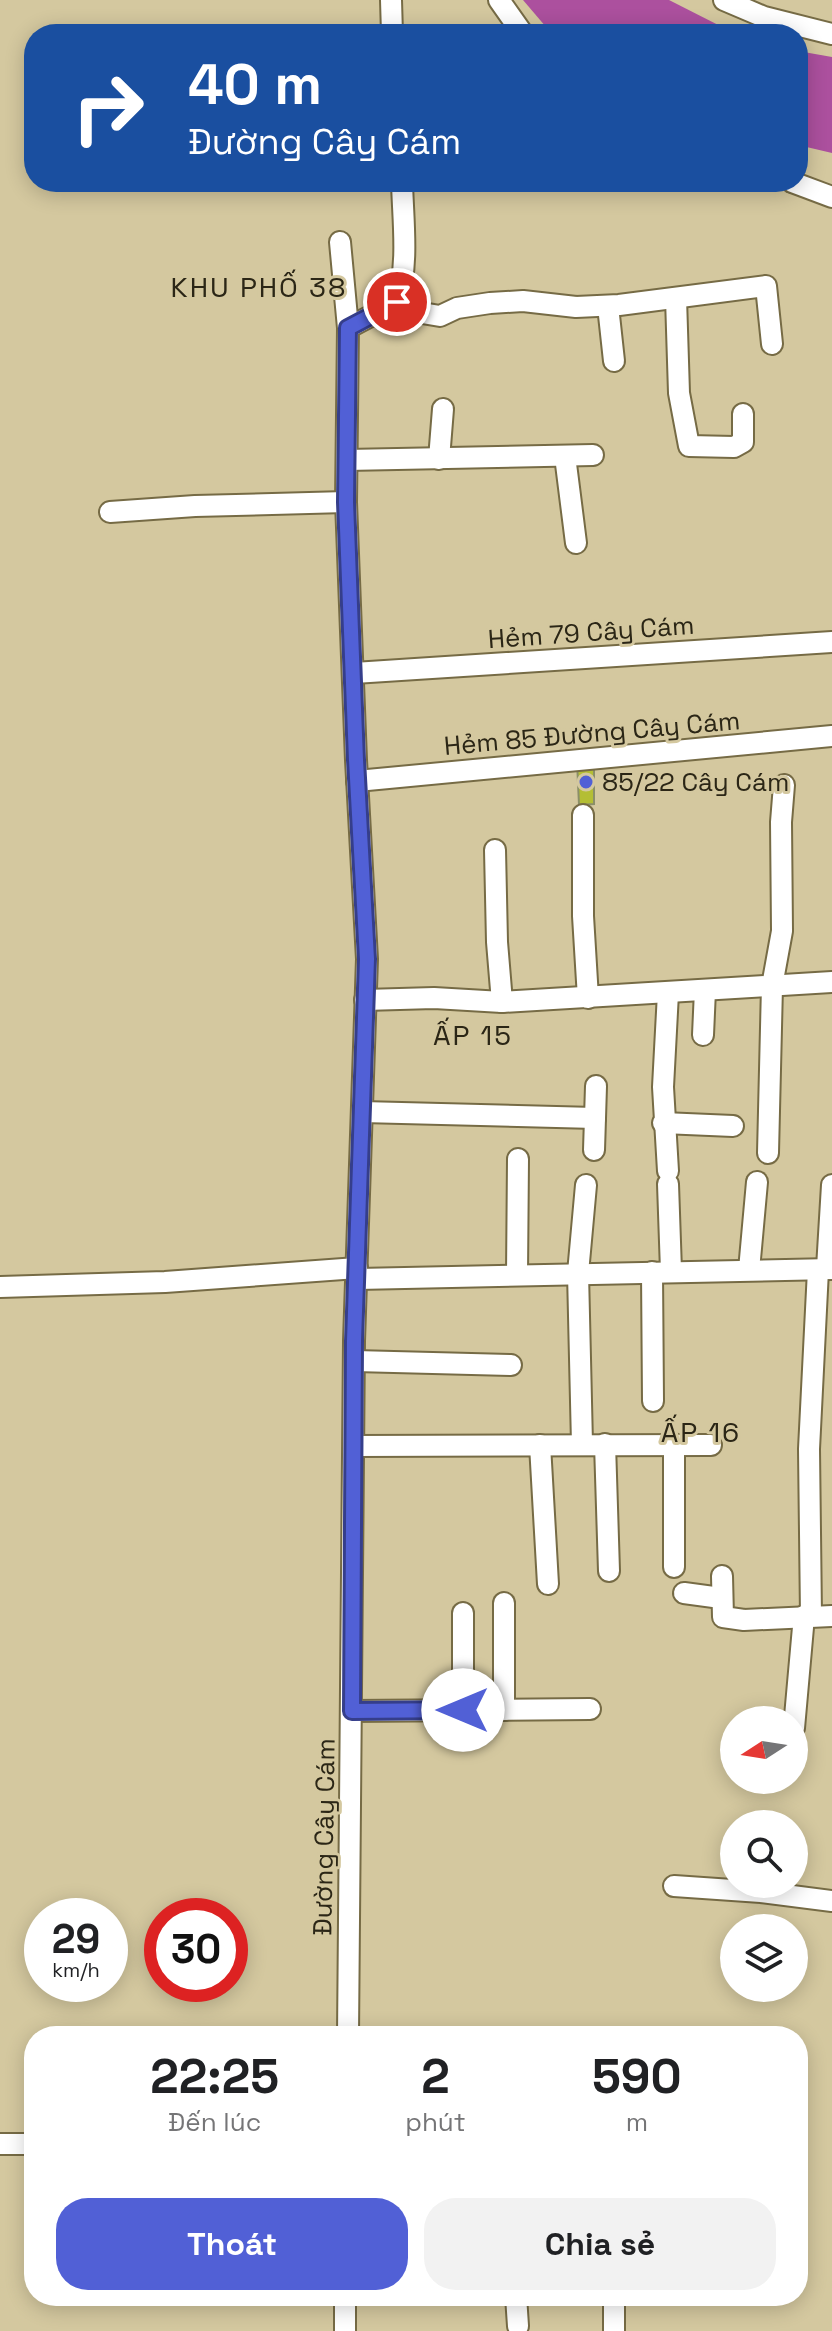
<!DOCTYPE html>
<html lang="vi">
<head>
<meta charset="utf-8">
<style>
  :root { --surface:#fff; --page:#f2f2f2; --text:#202124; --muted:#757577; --accent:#5160d6 }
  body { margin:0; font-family:"Space Grotesk",sans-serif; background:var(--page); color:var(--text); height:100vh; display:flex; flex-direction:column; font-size:30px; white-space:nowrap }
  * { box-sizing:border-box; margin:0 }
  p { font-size:26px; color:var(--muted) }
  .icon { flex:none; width:44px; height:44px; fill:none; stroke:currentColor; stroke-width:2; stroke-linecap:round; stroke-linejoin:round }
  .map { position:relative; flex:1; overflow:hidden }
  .drawer { position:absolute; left:24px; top:2026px; width:784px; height:280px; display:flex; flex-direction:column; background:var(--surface); border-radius:32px; box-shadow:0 4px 20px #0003 }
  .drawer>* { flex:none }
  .hud { position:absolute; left:24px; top:24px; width:784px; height:168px; border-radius:32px; box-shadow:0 4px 20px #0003; background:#1a4fa0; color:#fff; overflow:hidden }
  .needle { width:52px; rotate:258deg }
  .controls { position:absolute; left:720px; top:1706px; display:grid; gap:16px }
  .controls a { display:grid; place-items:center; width:88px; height:88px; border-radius:50%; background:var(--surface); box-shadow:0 4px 20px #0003; font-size:40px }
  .speed { position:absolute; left:24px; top:1898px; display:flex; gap:16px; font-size:40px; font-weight:700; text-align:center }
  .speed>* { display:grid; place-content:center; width:104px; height:104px; border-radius:50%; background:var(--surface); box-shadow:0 4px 20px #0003; line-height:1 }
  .speed small { font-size:20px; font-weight:400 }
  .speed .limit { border:12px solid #d22; background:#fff; color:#111 }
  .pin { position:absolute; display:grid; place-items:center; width:68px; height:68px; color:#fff; margin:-34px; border:4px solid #fff; border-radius:50%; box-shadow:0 2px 8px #0007 }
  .me { position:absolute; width:88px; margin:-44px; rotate:270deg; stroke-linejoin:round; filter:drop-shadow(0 0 6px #0008) }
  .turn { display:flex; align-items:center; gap:28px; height:168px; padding:0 32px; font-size:36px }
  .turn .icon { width:104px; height:104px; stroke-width:2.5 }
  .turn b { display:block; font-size:56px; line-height:68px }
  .eta { display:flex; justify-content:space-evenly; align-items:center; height:136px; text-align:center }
  .eta b { font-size:48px; font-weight:800; line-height:56px }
  .primary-button { display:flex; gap:16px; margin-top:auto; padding:16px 32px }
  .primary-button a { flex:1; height:92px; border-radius:32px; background:var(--accent); color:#fff; font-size:32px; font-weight:800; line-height:92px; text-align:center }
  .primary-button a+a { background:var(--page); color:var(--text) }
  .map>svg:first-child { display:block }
  .water { fill:#ac509e }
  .building { fill:#b4be34; stroke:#8b8f68; stroke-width:2 }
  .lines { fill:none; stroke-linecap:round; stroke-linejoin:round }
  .street-casing { stroke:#766b45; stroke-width:24 }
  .street { stroke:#fff; stroke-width:20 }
  .route-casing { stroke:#353e8b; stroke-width:20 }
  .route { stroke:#5160d6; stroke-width:14 }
  .poi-dot { fill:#5160d6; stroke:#d4c89f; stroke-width:3 }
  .labels { text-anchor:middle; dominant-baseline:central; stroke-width:6; stroke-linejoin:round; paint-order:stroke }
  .street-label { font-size:26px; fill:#2b2616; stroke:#d4c89f }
  .poi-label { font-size:26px; fill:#2b2616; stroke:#d4c89f; text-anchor:start }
  .neighbourhood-label { font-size:28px; letter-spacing:2px; fill:#2b2616; stroke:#d4c89f }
</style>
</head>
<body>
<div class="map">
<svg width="832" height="2331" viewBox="0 0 832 2331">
  <rect width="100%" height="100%" fill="#d4c89f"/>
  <!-- water -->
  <g class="water">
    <polygon points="523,0 669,0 736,34 552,34"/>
    <polygon points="798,51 832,57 832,153 798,145"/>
  </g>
  <!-- building -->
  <polygon class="building" points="594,760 594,804 579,805 577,761"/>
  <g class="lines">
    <defs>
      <g id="street">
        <polyline points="391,0 392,34"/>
        <polyline points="499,0 523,34"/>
        <polyline points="724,0 764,17 832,34"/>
        <polyline points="792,182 832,197"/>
        <polyline points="340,242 348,328"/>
        <polyline points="676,298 679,393 689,446 734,447 743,442 743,414"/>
        <polyline points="397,302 422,313 440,316 457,308 490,303 523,301 576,307 619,305 766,286 772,344"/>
        <polyline points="608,306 614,361"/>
        <polyline points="565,456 576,543"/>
        <polyline points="439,459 443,409"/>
        <polyline points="347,460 593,455"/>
        <polyline points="110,512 195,506 346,502"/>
        <polyline points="354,673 832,642"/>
        <polyline points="357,781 832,736"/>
        <polyline points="583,815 583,916 588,998"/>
        <polyline points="495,850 497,942 502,1002"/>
        <polyline points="365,1000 434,998 502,1002 832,982"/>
        <polyline points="703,1035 705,990"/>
        <polyline points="362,1112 595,1118"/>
        <polyline points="663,1123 733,1126"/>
        <polyline points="594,1150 596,1086"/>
        <polyline points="768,1153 772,986 782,931 781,822 784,785"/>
        <polyline points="668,1171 663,1087 668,993"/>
        <polyline points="668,1184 671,1271"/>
        <polyline points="827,1268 832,1185"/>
        <polyline points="749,1270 757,1182"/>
        <polyline points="652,1272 653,1401"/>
        <polyline points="517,1275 518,1159"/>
        <polyline points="358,1279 832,1269"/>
        <polyline points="0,1287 165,1282 357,1268"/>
        <polyline points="355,1361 511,1365"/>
        <polyline points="582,1444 578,1273 586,1185"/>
        <polyline points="605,1444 609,1571"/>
        <polyline points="674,1444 674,1567"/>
        <polyline points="540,1445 548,1584"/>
        <polyline points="354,1446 711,1445"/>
        <polyline points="722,1576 723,1617 744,1620 832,1616"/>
        <polyline points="684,1593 721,1598"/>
        <polyline points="811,1616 809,1449 818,1270"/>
        <polyline points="463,1710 463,1613"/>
        <polyline points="504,1710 504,1603"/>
        <polyline points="352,1711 590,1709"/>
        <polyline points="794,1728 804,1616"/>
        <polyline points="674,1886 761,1892 832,1901"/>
        <path d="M348,2036l6,-695 13,-382 -11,-199 -10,-258 2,-174 49,-26c12,-38 6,-80 5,-120"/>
        <polyline points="0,2144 34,2144"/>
        <polyline points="516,2296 518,2326"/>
        <polyline points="614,2296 614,2331"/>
        <polyline points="345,2331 345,2296"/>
      </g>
    </defs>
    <!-- street casing -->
    <use href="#street" class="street-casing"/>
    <!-- street -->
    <use href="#street" class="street"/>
  </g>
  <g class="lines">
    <defs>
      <polyline id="route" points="397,302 348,328 346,502 356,760 367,959 354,1341 352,1711 463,1710"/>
    </defs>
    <!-- route casing -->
    <use href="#route" class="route-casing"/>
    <!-- route -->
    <use href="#route" class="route"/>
  </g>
  <!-- markers -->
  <circle class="poi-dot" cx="586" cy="782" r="8"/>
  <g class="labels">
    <!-- street labels -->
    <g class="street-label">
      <text transform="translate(591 632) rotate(-4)">Hẻm 79 Cây Cám</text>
      <text transform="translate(592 733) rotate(-5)">Hẻm 85 Đường Cây Cám</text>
      <text transform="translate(324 1837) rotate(-89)">Đường Cây Cám</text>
    </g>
    <!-- poi labels -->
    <g class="poi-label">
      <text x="602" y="782">85/22 Cây Cám</text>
    </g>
    <!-- neighbourhood labels -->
    <g class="neighbourhood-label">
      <text x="259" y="287">KHU PHỐ 38</text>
      <text x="473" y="1035">ẤP 15</text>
      <text x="701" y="1432">ẤP 16</text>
    </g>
  </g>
</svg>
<div class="controls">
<a><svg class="needle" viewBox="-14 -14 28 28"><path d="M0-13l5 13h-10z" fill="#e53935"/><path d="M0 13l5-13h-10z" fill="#757577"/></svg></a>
<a><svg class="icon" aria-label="search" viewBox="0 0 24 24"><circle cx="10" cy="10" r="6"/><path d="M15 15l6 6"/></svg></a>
<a><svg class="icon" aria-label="layers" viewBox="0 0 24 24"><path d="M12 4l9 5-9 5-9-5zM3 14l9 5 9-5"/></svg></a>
</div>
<div class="speed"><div>29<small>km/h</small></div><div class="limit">30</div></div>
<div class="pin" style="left:397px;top:302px;background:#d93025"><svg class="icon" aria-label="arrive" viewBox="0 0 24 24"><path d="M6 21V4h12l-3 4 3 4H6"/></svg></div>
<svg class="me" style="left:463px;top:1710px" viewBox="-20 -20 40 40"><circle r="19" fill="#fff"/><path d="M0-13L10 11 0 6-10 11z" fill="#5160d6"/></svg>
<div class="hud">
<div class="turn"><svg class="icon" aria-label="right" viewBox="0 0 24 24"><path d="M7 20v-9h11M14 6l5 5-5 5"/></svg><div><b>40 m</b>Đường Cây Cám</div></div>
</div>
<section class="drawer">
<div class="eta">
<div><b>22:25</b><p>Đến lúc</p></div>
<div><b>2</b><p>phút</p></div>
<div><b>590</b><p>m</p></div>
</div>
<div class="primary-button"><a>Thoát</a><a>Chia sẻ</a></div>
</section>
</div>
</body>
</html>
